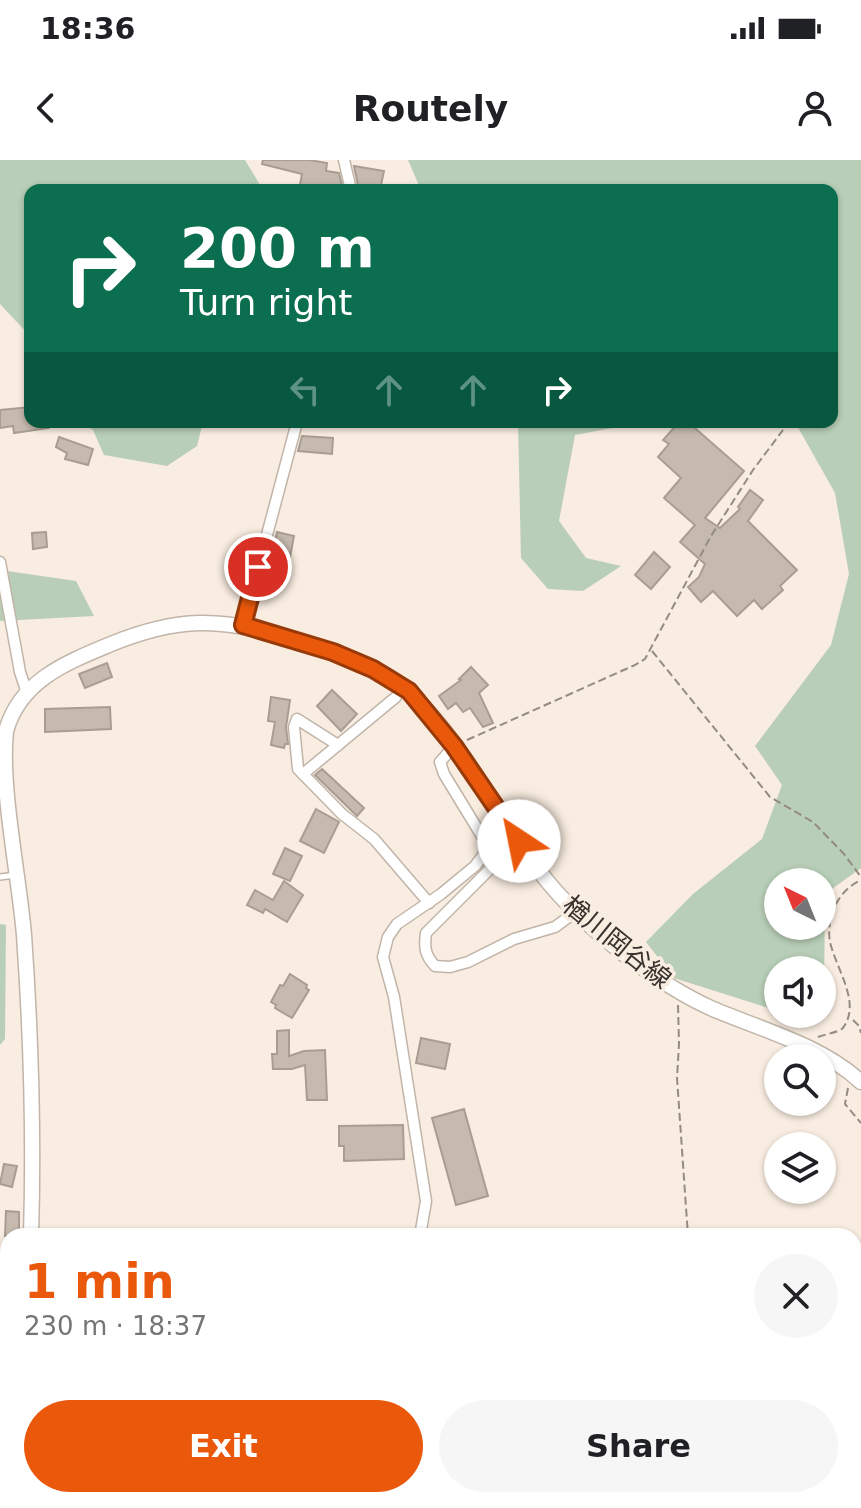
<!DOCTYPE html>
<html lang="en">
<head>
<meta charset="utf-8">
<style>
  :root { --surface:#fff; --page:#f6f6f6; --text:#202124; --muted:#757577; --accent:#ea580c }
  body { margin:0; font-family:"DejaVu Sans","Noto Sans JP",sans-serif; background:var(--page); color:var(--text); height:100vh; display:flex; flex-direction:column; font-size:30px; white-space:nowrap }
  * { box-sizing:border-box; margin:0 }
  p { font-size:26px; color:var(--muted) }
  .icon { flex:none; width:44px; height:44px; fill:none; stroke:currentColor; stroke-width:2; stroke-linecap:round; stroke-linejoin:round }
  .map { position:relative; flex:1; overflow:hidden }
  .sheet { position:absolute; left:0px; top:1068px; width:862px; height:280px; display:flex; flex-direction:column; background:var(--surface); border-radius:24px 24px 0 0; box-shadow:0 2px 6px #0004 }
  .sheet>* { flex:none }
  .banner { position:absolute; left:24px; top:24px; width:814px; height:244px; border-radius:16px; box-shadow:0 2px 6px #0004; background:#0b6e4f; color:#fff; overflow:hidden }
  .needle { width:52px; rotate:317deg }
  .fabs { position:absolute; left:764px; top:708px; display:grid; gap:16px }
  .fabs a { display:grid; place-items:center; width:72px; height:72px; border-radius:50%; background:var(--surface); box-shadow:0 2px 6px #0004; font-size:40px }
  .pin { position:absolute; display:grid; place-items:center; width:68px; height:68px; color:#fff; margin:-34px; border:4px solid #fff; border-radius:50%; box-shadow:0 2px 8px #0007 }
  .me { position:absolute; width:88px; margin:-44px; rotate:326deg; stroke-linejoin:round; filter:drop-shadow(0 0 6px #0008) }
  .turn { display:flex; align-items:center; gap:28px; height:168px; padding:0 24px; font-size:36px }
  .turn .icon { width:104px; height:104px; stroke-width:2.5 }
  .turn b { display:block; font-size:56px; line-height:68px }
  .lanes { display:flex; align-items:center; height:76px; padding:0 24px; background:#0003; justify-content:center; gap:40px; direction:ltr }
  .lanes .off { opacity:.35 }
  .round { display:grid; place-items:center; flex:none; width:84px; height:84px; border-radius:42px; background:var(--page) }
  .summary { display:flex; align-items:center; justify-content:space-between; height:136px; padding:0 24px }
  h1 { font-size:48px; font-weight:700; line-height:60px; color:var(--accent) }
  .cta { display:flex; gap:16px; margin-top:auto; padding:16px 24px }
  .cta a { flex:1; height:92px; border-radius:48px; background:var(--accent); color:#fff; font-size:32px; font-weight:700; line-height:92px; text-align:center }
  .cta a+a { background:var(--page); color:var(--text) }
  .status { display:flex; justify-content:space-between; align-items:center; height:56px; padding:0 40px; background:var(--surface); direction:ltr }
  .status svg { height:22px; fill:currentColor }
  header { display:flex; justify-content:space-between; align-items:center; height:104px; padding:0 24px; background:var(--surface); font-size:36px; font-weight:700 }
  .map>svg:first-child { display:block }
  .green { fill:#b8ceb6; fill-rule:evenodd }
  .building { fill:#c6b9ad; stroke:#a99d91; stroke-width:2 }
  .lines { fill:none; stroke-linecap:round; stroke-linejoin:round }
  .service-casing { stroke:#c1b5a9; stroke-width:8 }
  .minor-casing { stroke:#c1b5a9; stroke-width:13 }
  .secondary-casing { stroke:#c1b5a9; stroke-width:17 }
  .path { stroke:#948b83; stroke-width:2; stroke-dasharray:8 4; stroke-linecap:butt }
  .service { stroke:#fff; stroke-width:5 }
  .minor { stroke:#fff; stroke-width:10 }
  .secondary { stroke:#fff; stroke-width:14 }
  .route-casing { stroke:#983908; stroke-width:20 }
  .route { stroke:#ea580c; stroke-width:14 }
  .labels { text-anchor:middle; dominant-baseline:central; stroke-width:7; stroke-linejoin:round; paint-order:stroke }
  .street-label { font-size:26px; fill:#37322d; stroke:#f9ece0 }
</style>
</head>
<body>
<div class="status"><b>18:36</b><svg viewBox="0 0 49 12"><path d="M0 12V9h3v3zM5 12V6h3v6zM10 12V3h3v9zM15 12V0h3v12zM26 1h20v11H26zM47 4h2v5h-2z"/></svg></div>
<header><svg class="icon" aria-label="back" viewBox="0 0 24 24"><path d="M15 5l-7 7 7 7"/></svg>Routely<svg class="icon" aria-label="person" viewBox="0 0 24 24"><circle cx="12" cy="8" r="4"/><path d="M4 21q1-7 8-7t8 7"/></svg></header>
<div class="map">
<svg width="861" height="1348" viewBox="0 0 861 1348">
  <rect width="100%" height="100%" fill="#f9ece0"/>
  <!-- green -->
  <g class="green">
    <polygon points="0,0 245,0 263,30 30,30 30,176 0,144"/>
    <path d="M408,0h453v708l-36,26 -1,104 -2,1v-29h-44v41l-104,-33 -28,-36 47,-48 69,-55 20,-54 -27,-39 76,-101 18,-71 -14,-81 -40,-71h37v-232h-411zM778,722h44v44h-44z"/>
    <polygon points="82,262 203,262 197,286 167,306 104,295 93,270"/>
    <polygon points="518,262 645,262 575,275 559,361 586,398 621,406 583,431 548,429 521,398"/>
    <polygon points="0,410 76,421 94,456 0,461"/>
    <polygon points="0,764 6,765 5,879 0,885"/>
    <polygon points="861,1173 861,1254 854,1253 854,1177"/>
    <polygon points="861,1316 861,1348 169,1348 180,1340 854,1340 854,1318"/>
  </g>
  <!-- building -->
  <g class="building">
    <polygon points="263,0 309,0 327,3 326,11 339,13 343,30 299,30 302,14 262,4"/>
    <polygon points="354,6 384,11 380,30 363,28 359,30"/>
    <polygon points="30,247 30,262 49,262 49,268 14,273 13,266 0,268 0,250"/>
    <polygon points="679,262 688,262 744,311 705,358 720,368 740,349 738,347 750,330 763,340 748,361 797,410 780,426 783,430 762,449 754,440 737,456 713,431 701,442 688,427 699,417 705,404 680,382 695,365 664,338 681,318 658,297 669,284 663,280"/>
    <polygon points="302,276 333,278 332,294 298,291"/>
    <polygon points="59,277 93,289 88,305 65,299 67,293 56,287"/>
    <polygon points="46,372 47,387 33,389 32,373"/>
    <polygon points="277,372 294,376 290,397 273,393"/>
    <polygon points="654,392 670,407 651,429 635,415"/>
    <polygon points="107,503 112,517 85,528 79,514"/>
    <polygon points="471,507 488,525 479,533 493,563 483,567 470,548 463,552 456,543 448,549 439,536 461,520 459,519"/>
    <polygon points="332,530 357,554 341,571 317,546"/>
    <polygon points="271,537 290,540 286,567 288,584 285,584 284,588 271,585 275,562 268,561"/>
    <polygon points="110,547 111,569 45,572 45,549"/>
    <polygon points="322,609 364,648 357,656 315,615"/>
    <polygon points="316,649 339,662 324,693 300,681"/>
    <polygon points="285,688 302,696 290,721 273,714"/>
    <polygon points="284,721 303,735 287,762 265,749 263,753 247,745 255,730 273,740"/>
    <polygon points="290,814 307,825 306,828 309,830 292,858 275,848 276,845 271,842 280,825 283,826"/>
    <polygon points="289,870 289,896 304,891 325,890 327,940 307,940 305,905 292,909 273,909 272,894 277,894 277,871"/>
    <polygon points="421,878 450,884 445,909 416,903"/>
    <polygon points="464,949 488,1036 456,1045 432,958"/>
    <polygon points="403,965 404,999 344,1001 344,986 339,986 339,966"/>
    <polygon points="4,1004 17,1006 12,1027 0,1024"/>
    <polygon points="6,1051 19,1052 19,1076 5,1076"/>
  </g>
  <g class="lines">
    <defs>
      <polyline id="service" points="0,717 15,715"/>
      <g id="minor">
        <polyline points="344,0 351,30"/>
        <polyline points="0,402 20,512 27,533"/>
        <polyline points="243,465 297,262"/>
        <polyline points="338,585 297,559 294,567 298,609 342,654 374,679 429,743"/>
        <path d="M454,586l-14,16 4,12 50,82 -1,10 -67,67c-2,15 -1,22 9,33l15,1 18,-5 46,-23 41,-12 19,-14"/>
        <polyline points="303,614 396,537"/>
        <polyline points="420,1076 426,1041 394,837 383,797 388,777 397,764 441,734 475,706 490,686"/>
      </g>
      <g id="secondary">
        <path d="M31,1076c3,-100 0,-201 -7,-301 -5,-60 -24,-148 -18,-204 14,-51 62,-69 105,-87 66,-27 110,-27 177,-6 41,13 91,25 122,55 50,47 82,111 121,167 26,37 58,67 94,95 28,21 56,40 88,54 49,21 108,36 148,73"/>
        <polyline points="0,1269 8,1236"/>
      </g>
    </defs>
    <!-- service casing -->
    <use href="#service" class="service-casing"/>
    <!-- minor casing -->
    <use href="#minor" class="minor-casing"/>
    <!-- secondary casing -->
    <use href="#secondary" class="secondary-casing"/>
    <!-- path -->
    <g class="path">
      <polyline points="652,491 770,637 813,662 844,694 861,717"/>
      <polyline points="467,580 635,505 645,499 711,376 753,310 783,270"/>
      <polyline points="678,845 679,884 677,918 688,1076"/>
      <polyline points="853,860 859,866 861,873"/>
      <path d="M818,877c8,-3 17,-4 24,-8 19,-23 -2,-54 -10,-80 -5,-13 -3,-30 3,-43 6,-12 14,-20 26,-26"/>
      <polyline points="848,928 845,944 861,963"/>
      <polyline points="854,1235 861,1230"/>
      <polyline points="177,1340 178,1348"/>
      <polyline points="697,1340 700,1348"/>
      <polyline points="144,1348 154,1340"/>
    </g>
    <!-- service -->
    <use href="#service" class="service"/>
    <!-- minor -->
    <use href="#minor" class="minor"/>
    <!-- secondary -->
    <use href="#secondary" class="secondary"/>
  </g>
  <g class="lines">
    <defs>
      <polyline id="route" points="258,407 243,465 333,492 373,509 409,531 454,586 519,681"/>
    </defs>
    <!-- route casing -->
    <use href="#route" class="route-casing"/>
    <!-- route -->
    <use href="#route" class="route"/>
  </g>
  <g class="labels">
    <!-- street labels -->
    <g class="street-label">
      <text transform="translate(617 782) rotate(39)">楢川岡谷線</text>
    </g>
  </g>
</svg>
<div class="fabs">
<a><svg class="needle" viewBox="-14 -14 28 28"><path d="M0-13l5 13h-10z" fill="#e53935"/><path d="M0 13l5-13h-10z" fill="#757577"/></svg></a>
<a><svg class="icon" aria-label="sound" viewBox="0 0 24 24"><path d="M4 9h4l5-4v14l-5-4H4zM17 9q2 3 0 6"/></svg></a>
<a><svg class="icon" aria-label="search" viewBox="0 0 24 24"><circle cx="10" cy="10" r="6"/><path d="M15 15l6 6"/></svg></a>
<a><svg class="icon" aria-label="layers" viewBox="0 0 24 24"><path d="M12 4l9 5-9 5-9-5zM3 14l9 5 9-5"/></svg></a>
</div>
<div class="pin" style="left:258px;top:407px;background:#d93025"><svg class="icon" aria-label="arrive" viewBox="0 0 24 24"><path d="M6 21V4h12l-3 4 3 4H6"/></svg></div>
<svg class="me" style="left:519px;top:681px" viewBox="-20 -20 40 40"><circle r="19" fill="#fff"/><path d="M0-13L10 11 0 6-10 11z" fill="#ea580c"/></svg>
<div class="banner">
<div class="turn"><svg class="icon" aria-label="right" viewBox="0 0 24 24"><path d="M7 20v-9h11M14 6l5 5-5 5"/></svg><div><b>200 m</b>Turn right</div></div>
<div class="lanes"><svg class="icon off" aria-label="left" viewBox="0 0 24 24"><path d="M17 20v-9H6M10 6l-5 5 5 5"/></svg><svg class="icon off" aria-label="ahead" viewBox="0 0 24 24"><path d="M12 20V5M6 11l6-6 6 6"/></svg><svg class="icon off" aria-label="ahead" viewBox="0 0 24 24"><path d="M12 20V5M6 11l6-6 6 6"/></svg><svg class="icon" aria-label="right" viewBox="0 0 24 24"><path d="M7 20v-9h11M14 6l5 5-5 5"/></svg></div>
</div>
<section class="sheet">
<div class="summary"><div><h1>1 min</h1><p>230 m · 18:37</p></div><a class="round"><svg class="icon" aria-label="close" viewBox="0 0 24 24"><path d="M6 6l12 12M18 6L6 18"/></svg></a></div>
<div class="cta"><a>Exit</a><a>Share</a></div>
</section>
</div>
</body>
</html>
